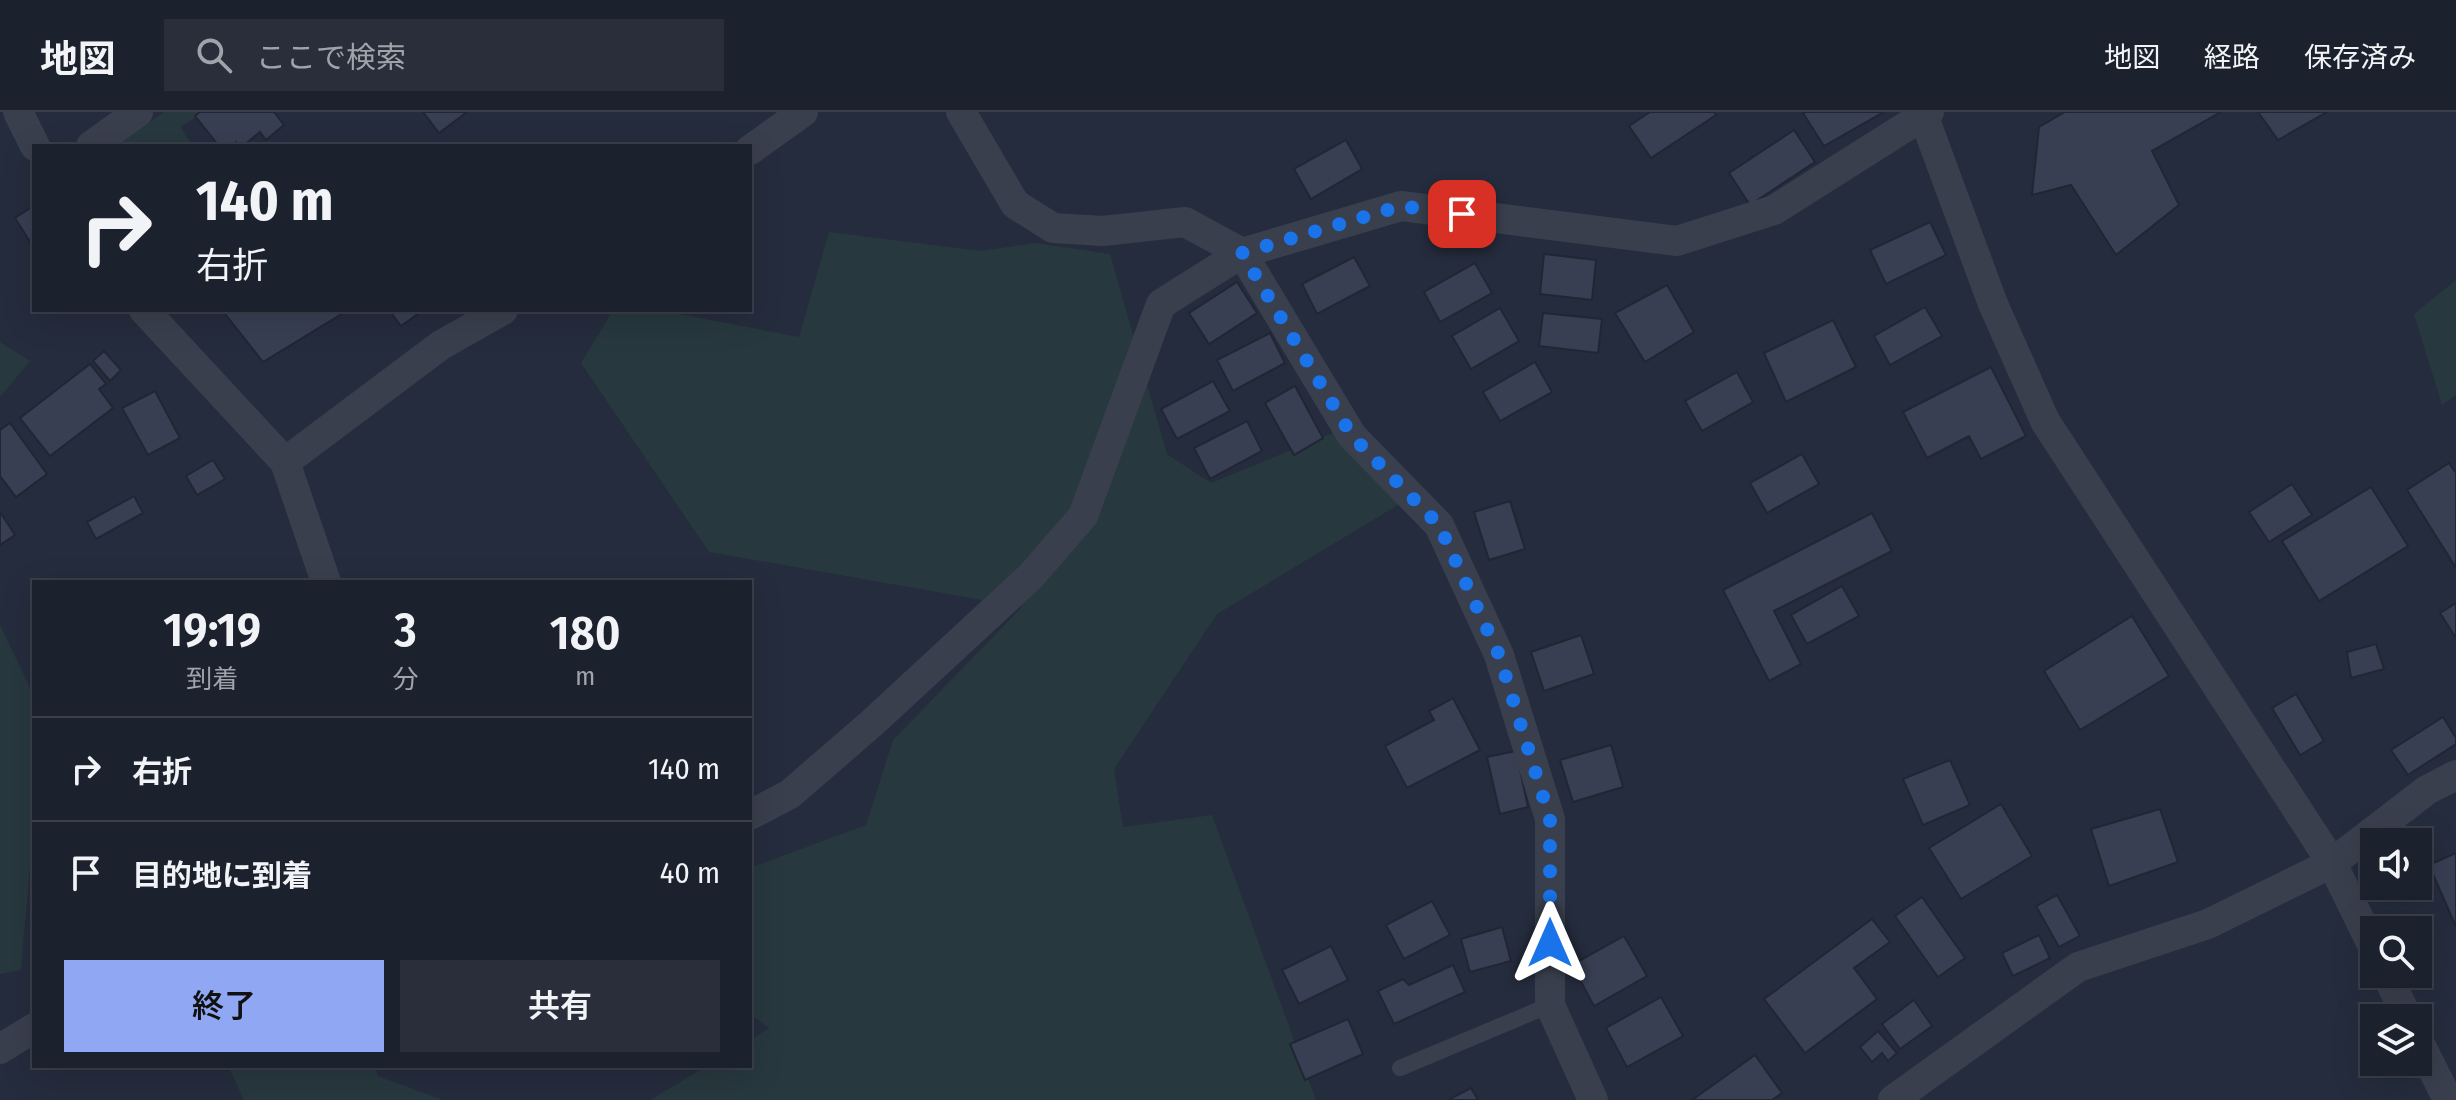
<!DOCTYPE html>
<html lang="ja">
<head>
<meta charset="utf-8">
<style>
  :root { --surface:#1c212e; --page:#292e3a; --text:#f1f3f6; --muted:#a0a3aa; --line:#3a3e4a; --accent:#90a8f3 }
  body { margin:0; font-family:"Fira Sans Condensed","Noto Sans JP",sans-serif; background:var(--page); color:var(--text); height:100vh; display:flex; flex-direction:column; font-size:30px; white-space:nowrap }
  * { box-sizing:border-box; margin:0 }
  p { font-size:26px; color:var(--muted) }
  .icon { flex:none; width:44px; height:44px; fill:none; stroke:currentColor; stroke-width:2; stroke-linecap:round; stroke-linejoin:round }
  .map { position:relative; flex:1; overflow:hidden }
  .details { position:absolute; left:32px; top:468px; width:720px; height:488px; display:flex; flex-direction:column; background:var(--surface); border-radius:0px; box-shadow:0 8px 32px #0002,0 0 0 2px var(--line) }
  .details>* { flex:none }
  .guide { position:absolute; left:32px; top:32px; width:720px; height:168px; border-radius:0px; box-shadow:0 8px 32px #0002,0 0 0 2px var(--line); background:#1c212e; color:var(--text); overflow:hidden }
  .fabs { position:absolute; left:2360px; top:716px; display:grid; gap:16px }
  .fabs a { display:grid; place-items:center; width:72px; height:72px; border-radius:0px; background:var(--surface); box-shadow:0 8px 32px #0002,0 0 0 2px var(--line); font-size:40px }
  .pin { position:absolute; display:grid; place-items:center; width:68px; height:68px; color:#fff; margin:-34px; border-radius:16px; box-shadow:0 4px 12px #0006 }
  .me { position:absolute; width:88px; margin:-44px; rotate:0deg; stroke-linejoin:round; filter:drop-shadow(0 0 6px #0008) }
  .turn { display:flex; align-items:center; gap:28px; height:168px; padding:0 32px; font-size:36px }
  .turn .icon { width:104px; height:104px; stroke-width:2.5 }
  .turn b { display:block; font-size:56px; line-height:68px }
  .eta { display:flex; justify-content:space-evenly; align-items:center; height:136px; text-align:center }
  .eta b { font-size:48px; font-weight:600; line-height:56px }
  .primary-button { display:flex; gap:16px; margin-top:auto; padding:16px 32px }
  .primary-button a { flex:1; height:92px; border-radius:0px; background:var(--accent); color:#111; font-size:32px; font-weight:600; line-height:92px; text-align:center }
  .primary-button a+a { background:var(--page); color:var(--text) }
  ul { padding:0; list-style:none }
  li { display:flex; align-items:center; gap:24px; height:104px; padding:0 32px; border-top:2px solid var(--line) }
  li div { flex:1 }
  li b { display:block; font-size:30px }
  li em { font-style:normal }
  header { display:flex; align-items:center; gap:48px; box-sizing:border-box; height:112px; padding:0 40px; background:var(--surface); border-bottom:2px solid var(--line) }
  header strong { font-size:38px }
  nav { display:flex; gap:44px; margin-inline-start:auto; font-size:28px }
  .search { width:560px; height:72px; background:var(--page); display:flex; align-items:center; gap:20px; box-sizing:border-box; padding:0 28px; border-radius:0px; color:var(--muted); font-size:30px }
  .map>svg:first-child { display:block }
  .green { fill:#27383e }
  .building { fill:#383f53; stroke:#202634; stroke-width:2 }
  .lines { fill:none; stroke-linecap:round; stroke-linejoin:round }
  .lane { stroke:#393f4d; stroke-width:16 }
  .street { stroke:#393f4d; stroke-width:30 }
  .route { stroke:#1a73e8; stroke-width:14; stroke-dasharray:0 25.2 }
</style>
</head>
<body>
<header>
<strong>地図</strong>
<div class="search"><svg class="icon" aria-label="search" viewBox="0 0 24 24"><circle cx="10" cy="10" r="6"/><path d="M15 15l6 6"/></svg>ここで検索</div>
<nav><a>地図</a><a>経路</a><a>保存済み</a></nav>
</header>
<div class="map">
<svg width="2456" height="988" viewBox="0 0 2456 988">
  <rect width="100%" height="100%" fill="#252c3d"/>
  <!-- green -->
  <g class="green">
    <polygon points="164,0 202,0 181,15 192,34 116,34"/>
    <polygon points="829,120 981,139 1035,131 1110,142 1167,342 1211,371 1335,320 1408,387 1217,502 1114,657 1123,715 1212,703 1316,988 650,988 707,954 750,954 750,928 769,916 750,902 750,756 866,713 893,628 1022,495 709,440 581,251 613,198 658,198 799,225"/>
    <polygon points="2456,168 2456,283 2442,293 2414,202"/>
    <polygon points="0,230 30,249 0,285"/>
    <polygon points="0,513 34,584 34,708 21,858 0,862"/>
    <polygon points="228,954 374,954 378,964 443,988 244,988"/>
  </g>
  <!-- building -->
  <g class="building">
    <polygon points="200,0 274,0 284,13 266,28 260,20 243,34 239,34 236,30 231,34 219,34 195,4"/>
    <polygon points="423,0 467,0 439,21"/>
    <polygon points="1650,0 1714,0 1716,3 1651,46 1629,14"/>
    <polygon points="1805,0 1884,0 1824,34 1803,1"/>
    <polygon points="2065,0 2221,0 2152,39 2179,93 2116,143 2071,73 2032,83 2039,15"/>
    <polygon points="2258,0 2327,0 2278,28"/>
    <polygon points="1794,18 1815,50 1750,93 1729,61"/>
    <polygon points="1346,28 1362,57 1311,87 1294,57"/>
    <polygon points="32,95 34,98 34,136 15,106"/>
    <polygon points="1930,110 1946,143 1886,172 1870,138"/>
    <polygon points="1544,142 1596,148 1592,188 1540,182"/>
    <polygon points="1354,145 1370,174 1317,202 1302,172"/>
    <polygon points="1475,151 1492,181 1440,210 1424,180"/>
    <polygon points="1237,170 1257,201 1209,232 1189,201"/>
    <polygon points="1667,173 1694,220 1645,250 1615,201"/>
    <polygon points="1925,195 1942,224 1890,253 1874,224"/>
    <polygon points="1500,196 1519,229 1471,257 1452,224"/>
    <polygon points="222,198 348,198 263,250"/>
    <polygon points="389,198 423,198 401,214"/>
    <polygon points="1543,201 1602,207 1598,241 1539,234"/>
    <polygon points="1833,208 1856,255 1786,290 1764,241"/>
    <polygon points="1270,221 1285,251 1233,279 1217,248"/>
    <polygon points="104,239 121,258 110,269 93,249"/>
    <polygon points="1535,250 1552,280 1500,309 1483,280"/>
    <polygon points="90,252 106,272 99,277 113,296 50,344 20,306"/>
    <polygon points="1991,255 2026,324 1981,347 1969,324 1927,346 1903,300"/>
    <polygon points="1737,260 1753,290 1702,319 1685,289"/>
    <polygon points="1213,269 1230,299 1177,327 1161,297"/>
    <polygon points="1295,274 1323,326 1294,343 1265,291"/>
    <polygon points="155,279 180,326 148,343 122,296"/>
    <polygon points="1247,309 1262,339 1210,367 1194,336"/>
    <polygon points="10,311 47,362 16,385 0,364 0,318"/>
    <polygon points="1802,342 1819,372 1767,401 1750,371"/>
    <polygon points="213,348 225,367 197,383 186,364"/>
    <polygon points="2449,351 2456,361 2456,456 2407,378"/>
    <polygon points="2292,372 2312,403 2269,430 2249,400"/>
    <polygon points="2371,375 2408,434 2319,489 2282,429"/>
    <polygon points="134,384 143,401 96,427 87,410"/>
    <polygon points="1510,389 1525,437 1489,448 1474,400"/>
    <polygon points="0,400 15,423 0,433"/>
    <polygon points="1872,401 1892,439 1774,499 1801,552 1769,569 1723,478"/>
    <polygon points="1842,474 1859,504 1807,532 1791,503"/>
    <polygon points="2456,491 2456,526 2440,501"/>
    <polygon points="2132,504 2169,564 2080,618 2044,559"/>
    <polygon points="1581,523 1594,562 1544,579 1531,540"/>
    <polygon points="2376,532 2384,557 2351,566 2347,540"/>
    <polygon points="2296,582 2324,629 2300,643 2272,596"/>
    <polygon points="1453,586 1480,638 1407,676 1385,634 1434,608 1429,599"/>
    <polygon points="2443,605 2456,626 2456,632 2408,663 2391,638"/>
    <polygon points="1611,633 1623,675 1573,690 1560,648"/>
    <polygon points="1516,639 1528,695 1500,702 1487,645"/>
    <polygon points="1950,648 1970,693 1923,713 1903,667"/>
    <polygon points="2001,692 2032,744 1961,787 1929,736"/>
    <polygon points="2160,697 2178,750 2109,774 2091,717"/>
    <polygon points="2456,741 2456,815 2429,753"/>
    <polygon points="2057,783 2080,824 2059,835 2036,794"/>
    <polygon points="1922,785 1965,846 1938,865 1895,804"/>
    <polygon points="1432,789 1450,823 1404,847 1386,813"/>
    <polygon points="1872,807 1890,830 1854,856 1877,887 1805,941 1764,887"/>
    <polygon points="1502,815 1511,849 1470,860 1461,827"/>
    <polygon points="2039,823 2050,846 2013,864 2002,841"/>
    <polygon points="1624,824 1647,864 1594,894 1572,853"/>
    <polygon points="1331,834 1348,868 1299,892 1282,858"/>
    <polygon points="1453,853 1465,880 1394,912 1378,879 1403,867 1409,873"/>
    <polygon points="1661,885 1683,924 1627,955 1606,916"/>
    <polygon points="1914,888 1932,914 1900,937 1882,912"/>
    <polygon points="1348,907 1363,942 1305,968 1290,932"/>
    <polygon points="1878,919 1897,941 1888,949 1882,941 1872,950 1860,935"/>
    <polygon points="1755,943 1782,981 1772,988 1692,988"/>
    <polygon points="1471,976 1478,988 1448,988"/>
  </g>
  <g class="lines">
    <!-- lane -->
    <polyline class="lane" points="1400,956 1550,893"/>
    <!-- street -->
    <g class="street">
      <polyline points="18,0 35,34"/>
      <polyline points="961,0 1015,92 1053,116 1103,119 1185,110 1242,141 1352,324 1439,413 1499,543 1550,707 1550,893 1593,988"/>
      <polyline points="1922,0 1993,192 2045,309 2332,751 2374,837"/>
      <polyline points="91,34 138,0"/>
      <polyline points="750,38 803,0"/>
      <polyline points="144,198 285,350 326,470"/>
      <polyline points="285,350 441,233 503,198"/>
      <polyline points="750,703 790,682 872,611 1031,464 1083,404 1161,192 1242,141 1401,94 1677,129 1774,98 1929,0"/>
      <polyline points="2386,862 2408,906"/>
      <polyline points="2418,928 2448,988"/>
      <polyline points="0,937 34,916"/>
      <polyline points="1893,988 2078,855 2208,812 2332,751 2427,678 2456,663"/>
    </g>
  </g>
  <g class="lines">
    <!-- route -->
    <polyline class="route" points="1462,102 1401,94 1242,141 1352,324 1439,413 1499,543 1550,707 1550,831"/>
  </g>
</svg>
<div class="fabs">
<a><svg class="icon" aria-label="sound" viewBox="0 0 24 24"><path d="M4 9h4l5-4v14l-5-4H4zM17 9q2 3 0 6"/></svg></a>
<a><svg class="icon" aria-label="search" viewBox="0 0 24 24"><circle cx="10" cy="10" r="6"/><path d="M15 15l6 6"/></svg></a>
<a><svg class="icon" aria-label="layers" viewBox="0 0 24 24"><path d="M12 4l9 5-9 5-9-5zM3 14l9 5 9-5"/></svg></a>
</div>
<div class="pin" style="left:1462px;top:102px;background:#d93025"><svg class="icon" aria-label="arrive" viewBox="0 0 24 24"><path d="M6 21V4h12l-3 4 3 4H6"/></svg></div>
<svg class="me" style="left:1550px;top:831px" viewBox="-20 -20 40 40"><path d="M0-17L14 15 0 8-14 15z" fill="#1a73e8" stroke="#fff" stroke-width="4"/></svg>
<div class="guide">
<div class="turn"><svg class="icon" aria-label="right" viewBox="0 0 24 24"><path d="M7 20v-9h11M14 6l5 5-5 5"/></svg><div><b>140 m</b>右折</div></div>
</div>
<section class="details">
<div class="eta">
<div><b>19:19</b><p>到着</p></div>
<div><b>3</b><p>分</p></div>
<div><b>180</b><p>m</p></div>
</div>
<ul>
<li><svg class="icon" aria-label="right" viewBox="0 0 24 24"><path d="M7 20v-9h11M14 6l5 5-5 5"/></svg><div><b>右折</b></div><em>140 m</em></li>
<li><svg class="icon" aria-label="arrive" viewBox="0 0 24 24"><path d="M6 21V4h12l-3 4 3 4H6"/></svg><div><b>目的地に到着</b></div><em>40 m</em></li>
</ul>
<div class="primary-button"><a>終了</a><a>共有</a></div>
</section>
</div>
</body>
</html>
